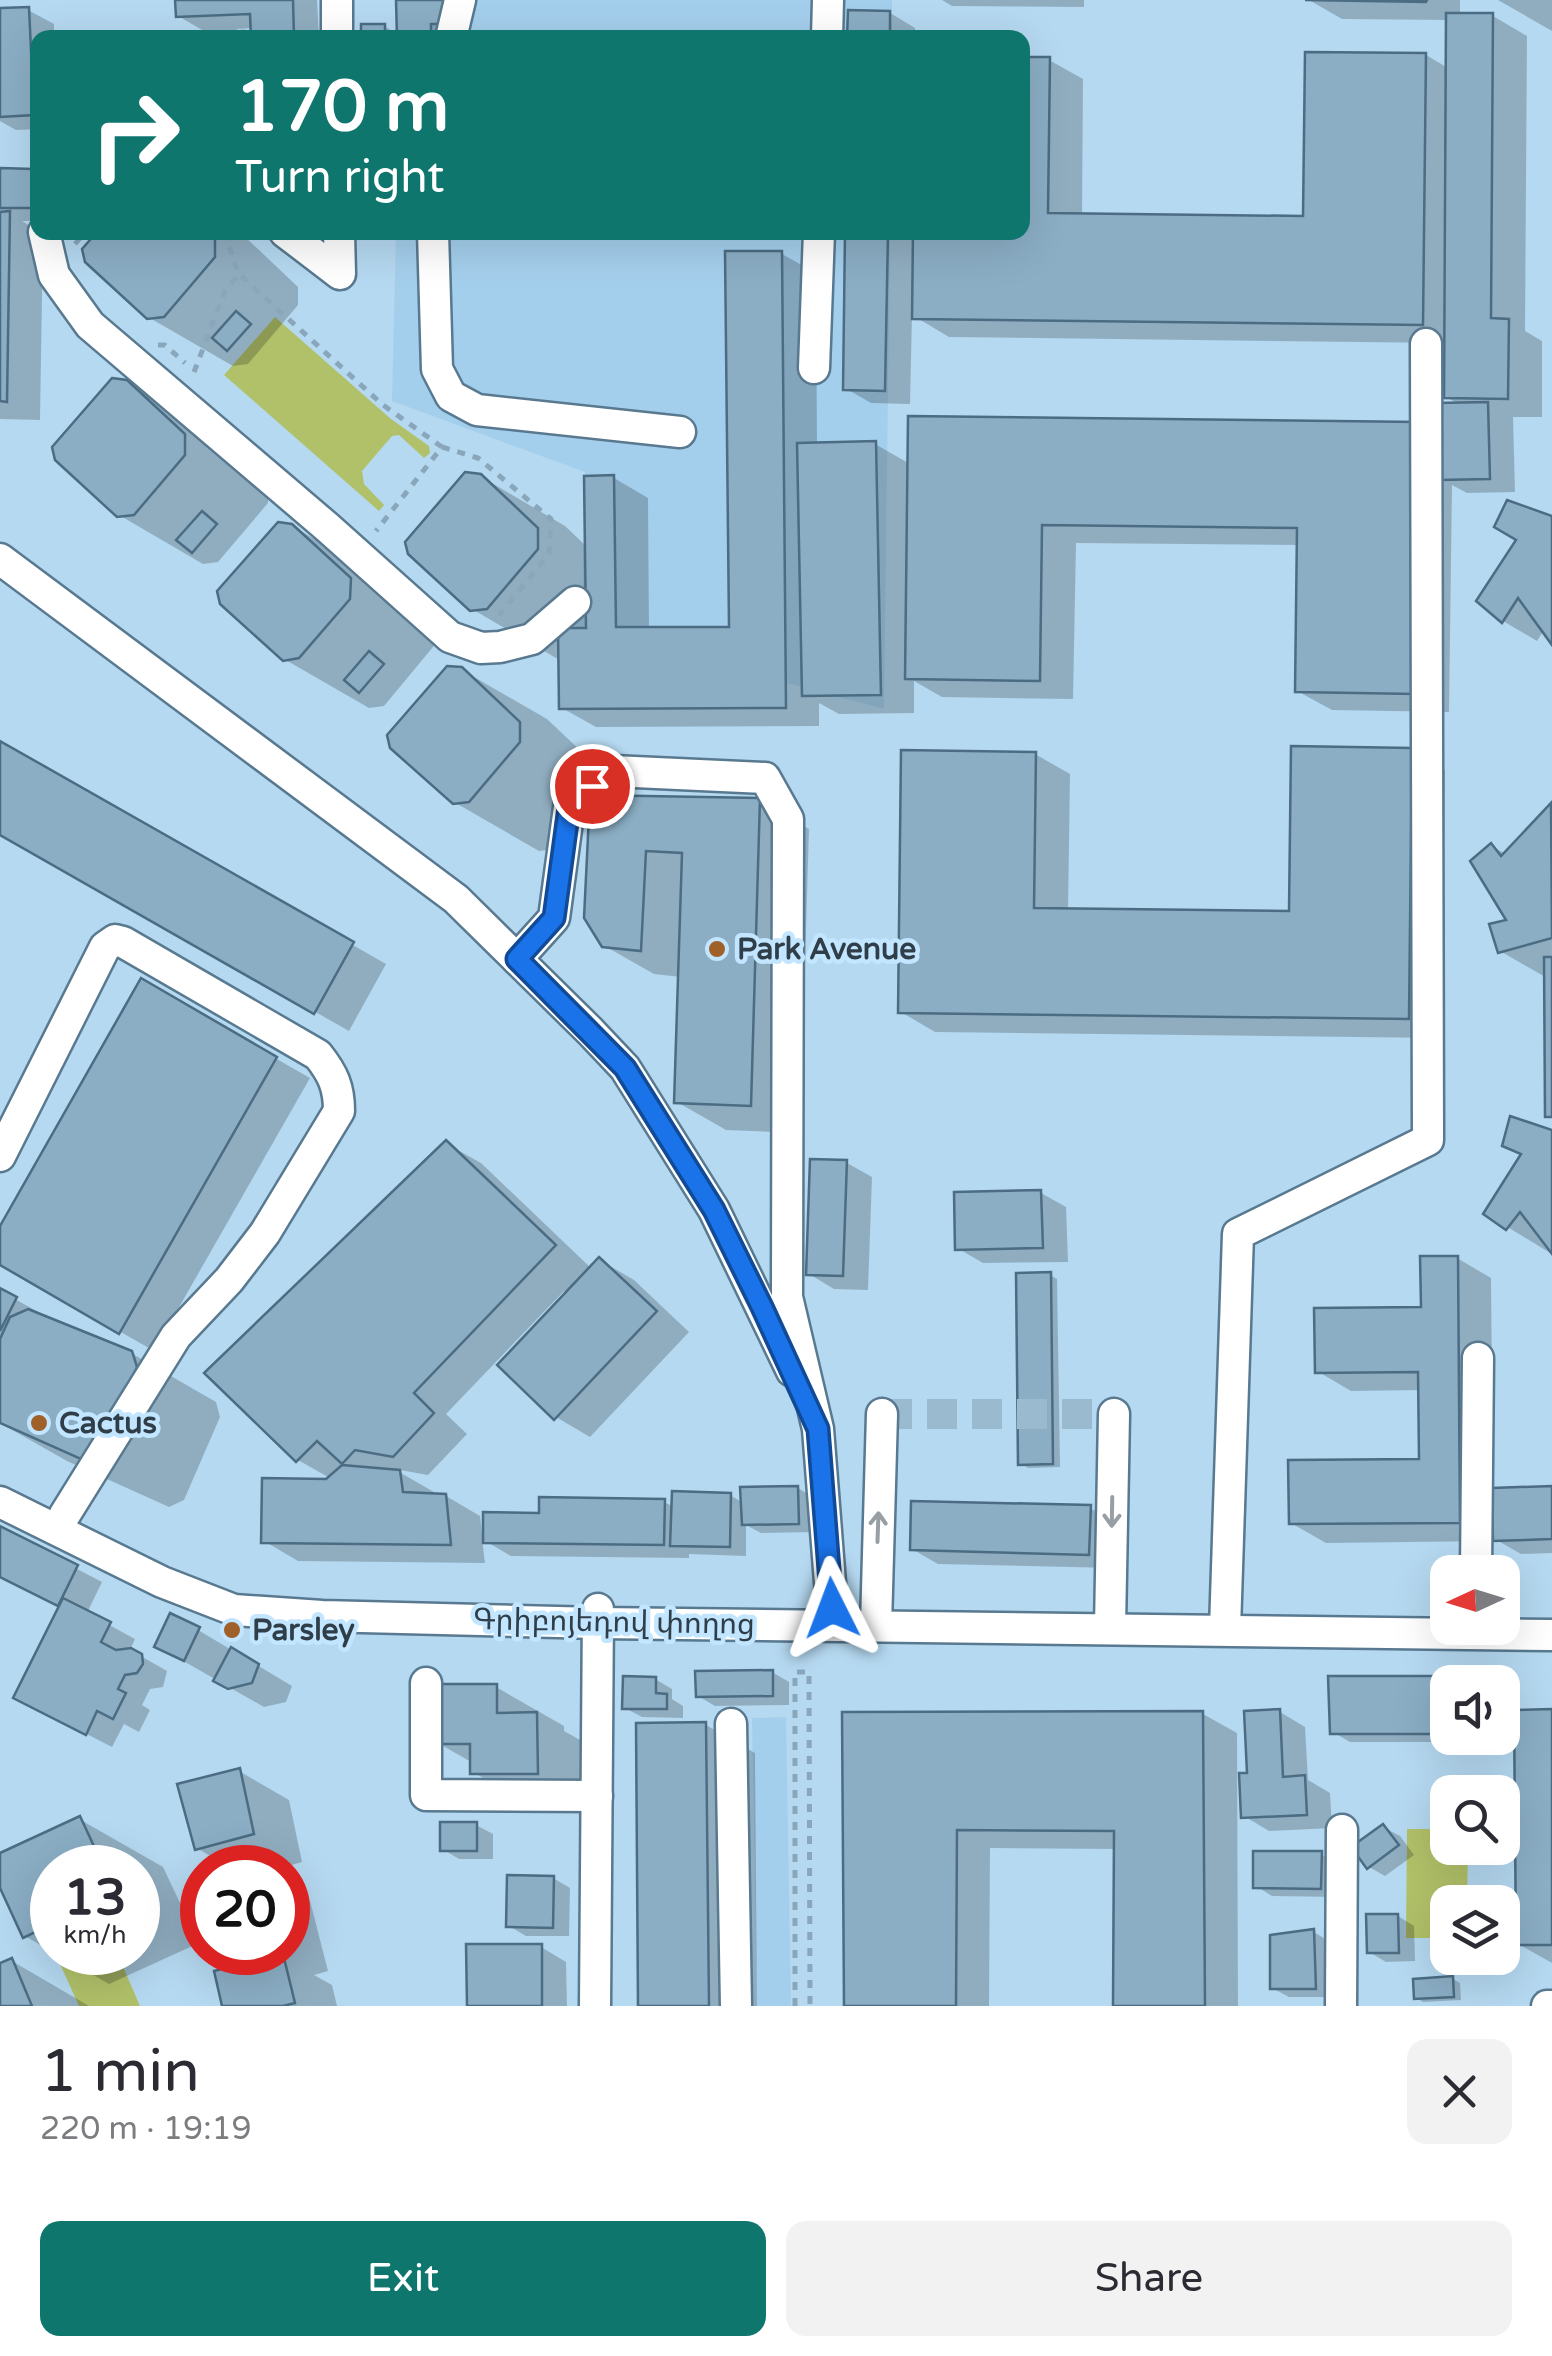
<!DOCTYPE html>
<html lang="en">
<head>
<meta charset="utf-8">
<style>
  :root { --surface:#fff; --page:#f2f2f3; --text:#2b2b33; --muted:#7c7c81; --accent:#0f766e }
  body { margin:0; font-family:"Varela Round","Noto Sans Armenian",sans-serif; background:var(--page); color:var(--text); height:100vh; display:flex; flex-direction:column; font-size:38px; white-space:nowrap }
  * { box-sizing:border-box; margin:0 }
  p { font-size:32px; color:var(--muted) }
  .icon { flex:none; width:55px; height:55px; fill:none; stroke:currentColor; stroke-width:2; stroke-linecap:round; stroke-linejoin:round }
  .map { position:relative; height:2006px; overflow:hidden }
  .sheet { display:flex; flex-direction:column; background:var(--surface); flex:1 }
  .sheet>* { flex:none }
  .guide { position:absolute; left:30px; top:30px; width:1000px; height:210px; border-radius:20px; box-shadow:0 10px 40px #0002; background:#0f766e; color:#fff; overflow:hidden }
  .needle { width:65px; rotate:266deg }
  .tools { position:absolute; left:1430px; top:1555px; display:grid; gap:20px }
  .tools a { display:grid; place-items:center; width:90px; height:90px; border-radius:20px; background:var(--surface); box-shadow:0 10px 40px #0002; font-size:50px }
  .speed { position:absolute; left:30px; top:1845px; display:flex; gap:20px; font-size:50px; font-weight:700; text-align:center }
  .speed>* { display:grid; place-content:center; width:130px; height:130px; border-radius:50%; background:var(--surface); box-shadow:0 10px 40px #0002; line-height:1 }
  .speed small { font-size:25px; font-weight:400 }
  .speed .limit { border:15px solid #d22; background:#fff; color:#111 }
  .pin { position:absolute; display:grid; place-items:center; width:85px; height:85px; color:#fff; margin:-42px; border:5px solid #fff; border-radius:50%; box-shadow:0 2px 10px #0007 }
  .me { position:absolute; width:110px; margin:-55px; rotate:357deg; stroke-linejoin:round; filter:drop-shadow(0 0 8px #0008) }
  .turn { display:flex; align-items:center; gap:35px; height:210px; padding:0 40px; font-size:45px }
  .turn .icon { width:130px; height:130px; stroke-width:2.5 }
  .turn b { display:block; font-size:70px; line-height:85px }
  .round { display:grid; place-items:center; flex:none; width:105px; height:105px; border-radius:20px; background:var(--page) }
  .head { display:flex; align-items:center; justify-content:space-between; height:170px; padding:0 40px }
  h1 { font-size:60px; font-weight:600; line-height:75px }
  .button { display:flex; gap:20px; margin-top:auto; padding:20px 40px }
  .button a { flex:1; height:115px; border-radius:20px; background:var(--accent); color:#fff; font-size:40px; font-weight:600; line-height:115px; text-align:center }
  .button a+a { background:var(--page); color:var(--text) }
  .map>svg:first-child { display:block }
  .built { fill:#a4cfec }
  .green { fill:#b1c169 }
  .shadow { fill:#0003 }
  .building { fill:#8baec5; stroke:#4b6c82; stroke-width:2.5 }
  .lines { fill:none; stroke-linecap:round; stroke-linejoin:round }
  .minor-tunnel { stroke:#9abacf; stroke-width:30; stroke-dasharray:30 15; stroke-linecap:butt }
  .minor-casing { stroke:#58798f; stroke-width:35 }
  .path { stroke:#89a6ba; stroke-width:5; stroke-dasharray:8 8; stroke-linecap:butt }
  .minor { stroke:#fff; stroke-width:30 }
  .oneway { stroke:#979ea4 }
  .route-casing { stroke:#114b97; stroke-width:25 }
  .route { stroke:#1a73e8; stroke-width:18 }
  .poi-dot { fill:#a0602a; stroke:#c2e6ff; stroke-width:4 }
  .labels { text-anchor:middle; dominant-baseline:central; stroke-width:9; stroke-linejoin:round; paint-order:stroke }
  .poi-label { font-size:30px; font-weight:bold; fill:#2f3e48; stroke:#c2e6ff; text-anchor:start }
  .street-label { font-size:30px; fill:#2f3e48; stroke:#c2e6ff }
</style>
</head>
<body>
<div class="map">
<svg width="1552" height="2006" viewBox="0 0 1552 2006">
  <rect width="100%" height="100%" fill="#b5d9f1"/>
  <!-- built -->
  <g class="built">
    <polygon points="400,0 892,0 892,37 400,38"/>
    <polygon points="396,233 890,233 884,709 557,621 582,619 585,472 392,401"/>
    <polygon points="786,1717 791,2006 757,2006 752,1718"/>
  </g>
  <!-- green -->
  <g class="green">
    <polygon points="275,317 391,419 429,446 430,453 424,458 399,435 392,436 362,471 364,484 384,505 379,511 224,375"/>
    <polygon points="1407,1829 1447,1829 1448,1848 1468,1848 1467,1902 1448,1902 1447,1938 1406,1938"/>
    <polygon points="61,1953 117,1953 140,2006 79,2006 56,1955"/>
  </g>
  <!-- shadow -->
  <g class="shadow">
    <polygon points="178,0 317,0 319,38 254,38 253,28 236,29 251,38 147,38 211,35 178,16"/>
    <polygon points="398,0 448,0 447,38 363,38 384,26 399,35"/>
    <polygon points="942,0 1084,0 1084,7 952,6"/>
    <polygon points="1309,0 1460,0 1460,16 1493,16 1527,36 1525,331 1542,341 1542,417 1513,417 1515,492 1467,493 1452,485 1449,712 1332,710 1297,691 1299,545 1076,543 1073,699 942,697 914,681 914,713 839,714 819,703 819,726 596,727 562,708 561,657 556,658 472,609 480,476 565,526 587,547 614,478 648,498 649,630 732,629 782,254 816,273 817,445 875,444 910,464 1418,424 1460,405 1446,397 1446,343 949,337 912,315 910,404 871,403 845,388 847,232 1022,232 1049,60 1083,79 1082,216 1306,218 1426,55 1448,68 1449,20 1342,19"/>
    <polygon points="1498,0 1552,0 1552,31"/>
    <polygon points="28,10 54,24 54,38 38,38 38,129 16,130 0,121 0,11"/>
    <polygon points="890,13 915,28 915,38 850,38"/>
    <polygon points="0,171 38,174 38,221 22,221 43,234 40,420 0,419"/>
    <polygon points="100,232 240,232 298,287 298,305 248,364 233,366 148,317"/>
    <polygon points="126,383 211,432 268,485 268,503 218,562 203,564 119,515"/>
    <polygon points="1552,519 1552,641 1544,630 1537,641 1503,621 1519,539"/>
    <polygon points="292,526 377,575 434,629 433,647 384,706 369,708 284,659"/>
    <polygon points="462,670 547,719 603,772 597,798 760,800 809,829 800,1133 726,1130 677,1102 681,977 654,974 603,945 592,804 554,849 539,851 454,802"/>
    <polygon points="0,744 386,964 349,1031 0,833"/>
    <polygon points="1411,750 1445,770 1443,1038 935,1032 901,1012 1035,754 1070,774 1068,911 1292,913"/>
    <polygon points="1552,806 1552,1118 1547,1115 1547,978 1500,951 1510,922 1491,846 1506,854"/>
    <polygon points="142,982 310,1078 154,1351 0,1263 0,1231"/>
    <polygon points="1552,1133 1552,1254 1486,1214 1523,1155 1505,1145"/>
    <polygon points="447,1144 481,1163 592,1269 600,1260 634,1280 689,1332 590,1437 556,1417 567,1295 564,1291 446,1414 467,1434 428,1475 394,1469 434,1492 434,1496 446,1496 480,1516 482,1534 542,1516 664,1502 674,1507 730,1495 743,1503 798,1488 814,1498 815,1532 761,1533 746,1525 746,1556 689,1554 689,1558 511,1556 482,1539 485,1563 298,1561 264,1541 335,1481 298,1460 208,1373"/>
    <polygon points="847,1163 872,1177 868,1290 834,1289 809,1274"/>
    <polygon points="1041,1193 1066,1207 1068,1262 983,1263 957,1248"/>
    <polygon points="1457,1258 1491,1278 1493,1490 1552,1489 1552,1553 1521,1554 1493,1538 1493,1541 1326,1543 1291,1523 1422,1461 1421,1390 1351,1391 1317,1371 1424,1310"/>
    <polygon points="1050,1275 1057,1279 1060,1467 1028,1468 1021,1464"/>
    <polygon points="0,1291 42,1314 40,1317 131,1353 216,1402 220,1417 184,1500 169,1507 67,1461 0,1423"/>
    <polygon points="1090,1508 1116,1523 1114,1568 938,1564 912,1549"/>
    <polygon points="0,1529 102,1582 87,1613 135,1639 130,1650 167,1671 163,1687 150,1689 142,1705 150,1710 139,1732 124,1724 112,1747 42,1711 62,1607 0,1577"/>
    <polygon points="198,1630 292,1686 286,1702 264,1707 157,1646"/>
    <polygon points="772,1672 789,1682 789,1705 715,1706 698,1696"/>
    <polygon points="1330,1678 1494,1678 1502,1682 1448,1682 1448,1738 1502,1738 1502,1683 1511,1688 1512,1742 1350,1742 1333,1732"/>
    <polygon points="655,1679 672,1689 672,1699 683,1706 683,1718 642,1717 625,1708"/>
    <polygon points="496,1687 564,1726 564,1731 605,1754 605,1811 541,1812 473,1772 473,1763 436,1742"/>
    <polygon points="1552,1711 1552,1963 1518,1944"/>
    <polygon points="1280,1712 1305,1727 1308,1780 1330,1793 1332,1828 1269,1831 1244,1816 1249,1775"/>
    <polygon points="1203,1714 1237,1733 1238,2006 1115,2006 1116,1849 990,1848 989,2006 846,2006 845,1715"/>
    <polygon points="706,1725 755,1753 757,2006 641,2006"/>
    <polygon points="239,1771 289,1800 302,1862 281,1868 230,1868 197,1848"/>
    <polygon points="79,1819 163,1867 199,1943 109,1984 53,1952 138,1952 138,1868 52,1868 52,1952 25,1936 0,1882 0,1856"/>
    <polygon points="476,1825 493,1834 493,1859 459,1859 442,1849"/>
    <polygon points="1383,1827 1400,1836 1414,1855 1385,1876 1369,1867"/>
    <polygon points="1321,1854 1338,1864 1337,1897 1272,1896 1256,1886"/>
    <polygon points="553,1878 570,1888 569,1936 526,1936 509,1926"/>
    <polygon points="288,1882 308,1893 328,1971 314,1975 332,1985 337,2006 225,2006 232,1969 215,1959 213,1952 288,1952"/>
    <polygon points="1398,1916 1414,1926 1415,1961 1386,1962 1369,1952"/>
    <polygon points="1314,1932 1330,1942 1332,1997 1289,1997 1272,1988"/>
    <polygon points="541,1947 566,1962 567,2006 469,2006"/>
    <polygon points="12,1961 89,2006 0,2006 0,1966"/>
    <polygon points="1453,1979 1460,1983 1461,2000 1423,2002 1416,1998"/>
  </g>
  <!-- building -->
  <g class="building">
    <polygon points="175,0 293,0 294,38 251,38 250,14 176,17"/>
    <polygon points="396,0 447,0 448,24 431,24 431,38 397,38"/>
    <polygon points="1305,0 1427,0 1426,2"/>
    <polygon points="29,7 34,115 0,117 0,8"/>
    <polygon points="848,10 890,11 890,38 847,38"/>
    <polygon points="1446,13 1493,13 1491,318 1509,319 1508,399 1444,398"/>
    <rect x="361" y="24" width="24" height="14"/>
    <polygon points="244,31 245,38 92,38"/>
    <polygon points="1305,52 1426,53 1423,325 912,319 913,232 1022,232 1022,57 1050,57 1048,213 1303,216"/>
    <polygon points="0,168 33,169 33,208 0,208"/>
    <polygon points="10,211 7,402 0,401 0,212"/>
    <polygon points="97,232 211,232 215,236 215,257 164,317 147,319 85,262 82,249"/>
    <polygon points="845,232 888,232 885,391 843,390"/>
    <polygon points="725,251 782,251 786,708 559,709 558,628 586,628 584,476 614,475 616,627 729,627"/>
    <polygon points="236,311 251,324 227,351 212,338"/>
    <polygon points="112,378 127,380 185,434 185,455 134,515 117,517 55,460 52,447"/>
    <polygon points="1488,402 1490,479 1439,480 1437,403"/>
    <polygon points="908,416 1419,422 1416,694 1295,692 1297,528 1042,525 1040,681 905,679"/>
    <polygon points="876,441 881,695 802,696 797,443"/>
    <polygon points="465,472 481,474 538,528 538,549 487,609 470,611 408,554 405,542"/>
    <polygon points="1507,500 1552,516 1552,645 1518,598 1502,623 1476,601 1516,540 1494,527"/>
    <polygon points="202,511 217,524 192,553 176,540"/>
    <polygon points="278,522 292,524 351,578 350,599 299,658 283,661 220,604 217,591"/>
    <polygon points="369,651 384,664 359,693 344,680"/>
    <polygon points="447,666 462,667 520,722 520,742 469,802 453,804 390,748 387,735"/>
    <polygon points="0,741 354,942 314,1014 0,835"/>
    <polygon points="1291,746 1412,748 1409,1019 898,1013 901,750 1036,752 1034,908 1289,911"/>
    <polygon points="590,795 760,798 751,1106 674,1103 682,853 646,851 641,951 602,947 584,918"/>
    <polygon points="1551,803 1552,938 1498,953 1489,924 1506,920 1470,861 1491,843 1501,856"/>
    <polygon points="1544,957 1552,957 1552,1117 1545,1117"/>
    <polygon points="141,978 277,1057 119,1334 0,1265 0,1226"/>
    <polygon points="1510,1116 1552,1130 1552,1254 1520,1212 1506,1230 1483,1214 1521,1154 1502,1146"/>
    <polygon points="446,1140 556,1245 414,1393 434,1413 393,1457 355,1450 342,1464 317,1441 296,1462 204,1373"/>
    <polygon points="810,1159 847,1160 843,1276 806,1275"/>
    <polygon points="1041,1190 1043,1248 955,1250 954,1192"/>
    <polygon points="1420,1256 1458,1256 1460,1523 1289,1524 1288,1460 1419,1459 1418,1372 1315,1373 1314,1308 1421,1307"/>
    <polygon points="599,1257 657,1311 554,1420 497,1365"/>
    <polygon points="1051,1272 1053,1464 1018,1465 1016,1273"/>
    <polygon points="0,1288 17,1297 0,1331"/>
    <polygon points="28,1309 132,1351 137,1367 100,1452 83,1460 0,1423 0,1339 10,1317"/>
    <polygon points="342,1465 400,1470 403,1492 446,1494 451,1545 261,1543 262,1478 326,1479"/>
    <polygon points="798,1486 799,1524 742,1525 740,1487"/>
    <polygon points="1552,1486 1552,1539 1493,1541 1492,1488"/>
    <polygon points="672,1491 731,1493 730,1547 670,1546"/>
    <polygon points="539,1497 665,1499 664,1545 483,1543 483,1512 539,1513"/>
    <polygon points="911,1501 1091,1505 1089,1555 910,1550"/>
    <polygon points="0,1526 78,1565 58,1606 0,1577"/>
    <polygon points="63,1598 111,1622 101,1642 116,1650 131,1648 142,1654 143,1664 137,1673 125,1675 118,1689 126,1693 113,1719 97,1711 86,1735 13,1698"/>
    <polygon points="170,1613 200,1627 184,1661 154,1647"/>
    <polygon points="231,1647 259,1664 252,1683 228,1689 213,1681"/>
    <polygon points="773,1670 773,1696 696,1697 695,1671"/>
    <polygon points="623,1676 656,1677 656,1693 667,1694 667,1709 622,1709"/>
    <polygon points="1328,1676 1495,1676 1495,1682 1448,1682 1448,1734 1330,1734"/>
    <polygon points="433,1684 497,1684 497,1713 537,1712 538,1774 470,1774 470,1744 434,1744"/>
    <polygon points="1280,1709 1283,1777 1305,1775 1307,1815 1241,1818 1239,1773 1247,1773 1244,1711"/>
    <polygon points="1552,1709 1552,1945 1516,1945 1514,1710"/>
    <polygon points="1203,1711 1205,2006 1113,2006 1114,1831 957,1830 956,2006 844,2006 842,1712"/>
    <polygon points="706,1722 709,2006 638,2006 636,1723"/>
    <polygon points="240,1768 254,1834 195,1850 177,1784"/>
    <polygon points="80,1816 104,1868 52,1868 52,1924 23,1938 0,1888 0,1853"/>
    <rect x="440" y="1822" width="37" height="29"/>
    <polygon points="1383,1824 1399,1845 1367,1869 1351,1847"/>
    <polygon points="1253,1851 1322,1851 1321,1889 1253,1888"/>
    <polygon points="507,1875 554,1876 553,1928 506,1927"/>
    <polygon points="202,1877 202,1920 191,1881"/>
    <polygon points="1366,1914 1398,1914 1399,1953 1367,1953"/>
    <polygon points="1314,1929 1316,1989 1270,1989 1270,1935"/>
    <polygon points="466,1944 542,1944 542,2006 467,2006"/>
    <polygon points="210,1952 244,1952 213,1961"/>
    <polygon points="283,1954 295,2003 283,2006 222,2006 214,1971"/>
    <polygon points="12,1958 32,2006 0,2006 0,1963"/>
    <polygon points="1453,1976 1454,1997 1414,1999 1413,1979"/>
  </g>
  <g class="lines">
    <!-- minor-tunnel -->
    <polyline class="minor-tunnel" points="882,1414 1114,1414"/>
    <defs>
      <g id="minor">
        <polyline points="337,38 337,0"/>
        <polyline points="451,38 460,0"/>
        <polyline points="827,38 828,0"/>
        <polyline points="44,232 54,275 90,325 327,527 450,637 481,648 500,647 532,639 575,602"/>
        <polyline points="285,232 340,274 339,232"/>
        <polyline points="433,232 437,369 451,396 477,410 680,432"/>
        <polyline points="814,368 819,232"/>
        <polyline points="0,559 456,899 590,1031 625,1068 714,1210 792,1371"/>
        <polyline points="517,959 554,918 570,800 613,771 765,778 788,819 787,1297 818,1429 832,1608"/>
        <path d="M0,1156l105,-209 10,-7 8,2 195,113c15,19 21,32 21,56l-74,122 -36,47 -53,56 -112,180"/>
        <polyline points="0,1502 162,1582 234,1610 322,1616 598,1623 1552,1635"/>
        <polyline points="1476,1572 1478,1358"/>
        <polyline points="876,1625 882,1414"/>
        <polyline points="1110,1627 1114,1414"/>
        <polyline points="1225,1629 1238,1234 1428,1140 1426,344"/>
        <polyline points="426,1683 426,1795 597,1796"/>
        <polyline points="731,1724 736,2006"/>
        <polyline points="595,2006 598,1609"/>
        <polyline points="1341,2006 1342,1830"/>
        <polyline points="1547,2006 1552,2006"/>
      </g>
    </defs>
    <!-- minor casing -->
    <use href="#minor" class="minor-casing"/>
    <!-- path -->
    <g class="path">
      <polyline points="224,232 238,272"/>
      <polyline points="75,244 85,232"/>
      <polyline points="158,345 165,345 185,363"/>
      <polyline points="194,372 225,291 239,274 383,405 442,447 376,531"/>
      <polyline points="442,447 478,458 551,519 549,554 499,615"/>
      <polyline points="795,2006 795,1672 809,1672 810,2006"/>
    </g>
    <!-- minor -->
    <use href="#minor" class="minor"/>
  </g>
  <!-- one-way arrows -->
  <defs><path id="oneway-shaft" d="M-6 0H5M1.5-3L5.5 0L1.5 3" fill="none" stroke-width="1.6" stroke-linecap="round" stroke-linejoin="round" transform="scale(2.5)"/></defs>
  <g class="oneway">
    <use href="#oneway-shaft" transform="translate(1112 1512) rotate(91)"/>
    <use href="#oneway-shaft" transform="translate(878 1527) rotate(-88)"/>
  </g>
  <g class="lines">
    <defs>
      <polyline id="route" points="592,786 570,800 554,918 517,959 625,1068 714,1210 762,1307 818,1429 832,1608"/>
    </defs>
    <!-- route casing -->
    <use href="#route" class="route-casing"/>
    <!-- route -->
    <use href="#route" class="route"/>
  </g>
  <!-- markers -->
  <g class="poi-dot">
    <circle cx="717" cy="949" r="10"/>
    <circle cx="39" cy="1423" r="10"/>
    <circle cx="232" cy="1630" r="10"/>
  </g>
  <g class="labels">
    <!-- poi labels -->
    <g class="poi-label">
      <text x="737" y="949">Park Avenue</text>
      <text x="59" y="1423">Cactus</text>
      <text x="252" y="1630">Parsley</text>
    </g>
    <!-- street labels -->
    <g class="street-label">
      <text transform="translate(614 1622) rotate(1)">Գրիբոյեդով փողոց</text>
    </g>
  </g>
</svg>
<div class="tools">
<a><svg class="needle" viewBox="-14 -14 28 28"><path d="M0-13l5 13h-10z" fill="#e53935"/><path d="M0 13l5-13h-10z" fill="#7c7c81"/></svg></a>
<a><svg class="icon" aria-label="sound" viewBox="0 0 24 24"><path d="M4 9h4l5-4v14l-5-4H4zM17 9q2 3 0 6"/></svg></a>
<a><svg class="icon" aria-label="search" viewBox="0 0 24 24"><circle cx="10" cy="10" r="6"/><path d="M15 15l6 6"/></svg></a>
<a><svg class="icon" aria-label="layers" viewBox="0 0 24 24"><path d="M12 4l9 5-9 5-9-5zM3 14l9 5 9-5"/></svg></a>
</div>
<div class="speed"><div>13<small>km/h</small></div><div class="limit">20</div></div>
<div class="pin" style="left:592px;top:786px;background:#d93025"><svg class="icon" aria-label="arrive" viewBox="0 0 24 24"><path d="M6 21V4h12l-3 4 3 4H6"/></svg></div>
<svg class="me" style="left:832px;top:1608px" viewBox="-20 -20 40 40"><path d="M0-17L14 15 0 8-14 15z" fill="#1a73e8" stroke="#fff" stroke-width="4"/></svg>
<div class="guide">
<div class="turn"><svg class="icon" aria-label="right" viewBox="0 0 24 24"><path d="M7 20v-9h11M14 6l5 5-5 5"/></svg><div><b>170 m</b>Turn right</div></div>
</div>
</div>
<section class="sheet">
<div class="head"><div><h1>1 min</h1><p>220 m · 19:19</p></div><a class="round"><svg class="icon" aria-label="close" viewBox="0 0 24 24"><path d="M6 6l12 12M18 6L6 18"/></svg></a></div>
<div class="button"><a>Exit</a><a>Share</a></div>
</section>
</body>
</html>
